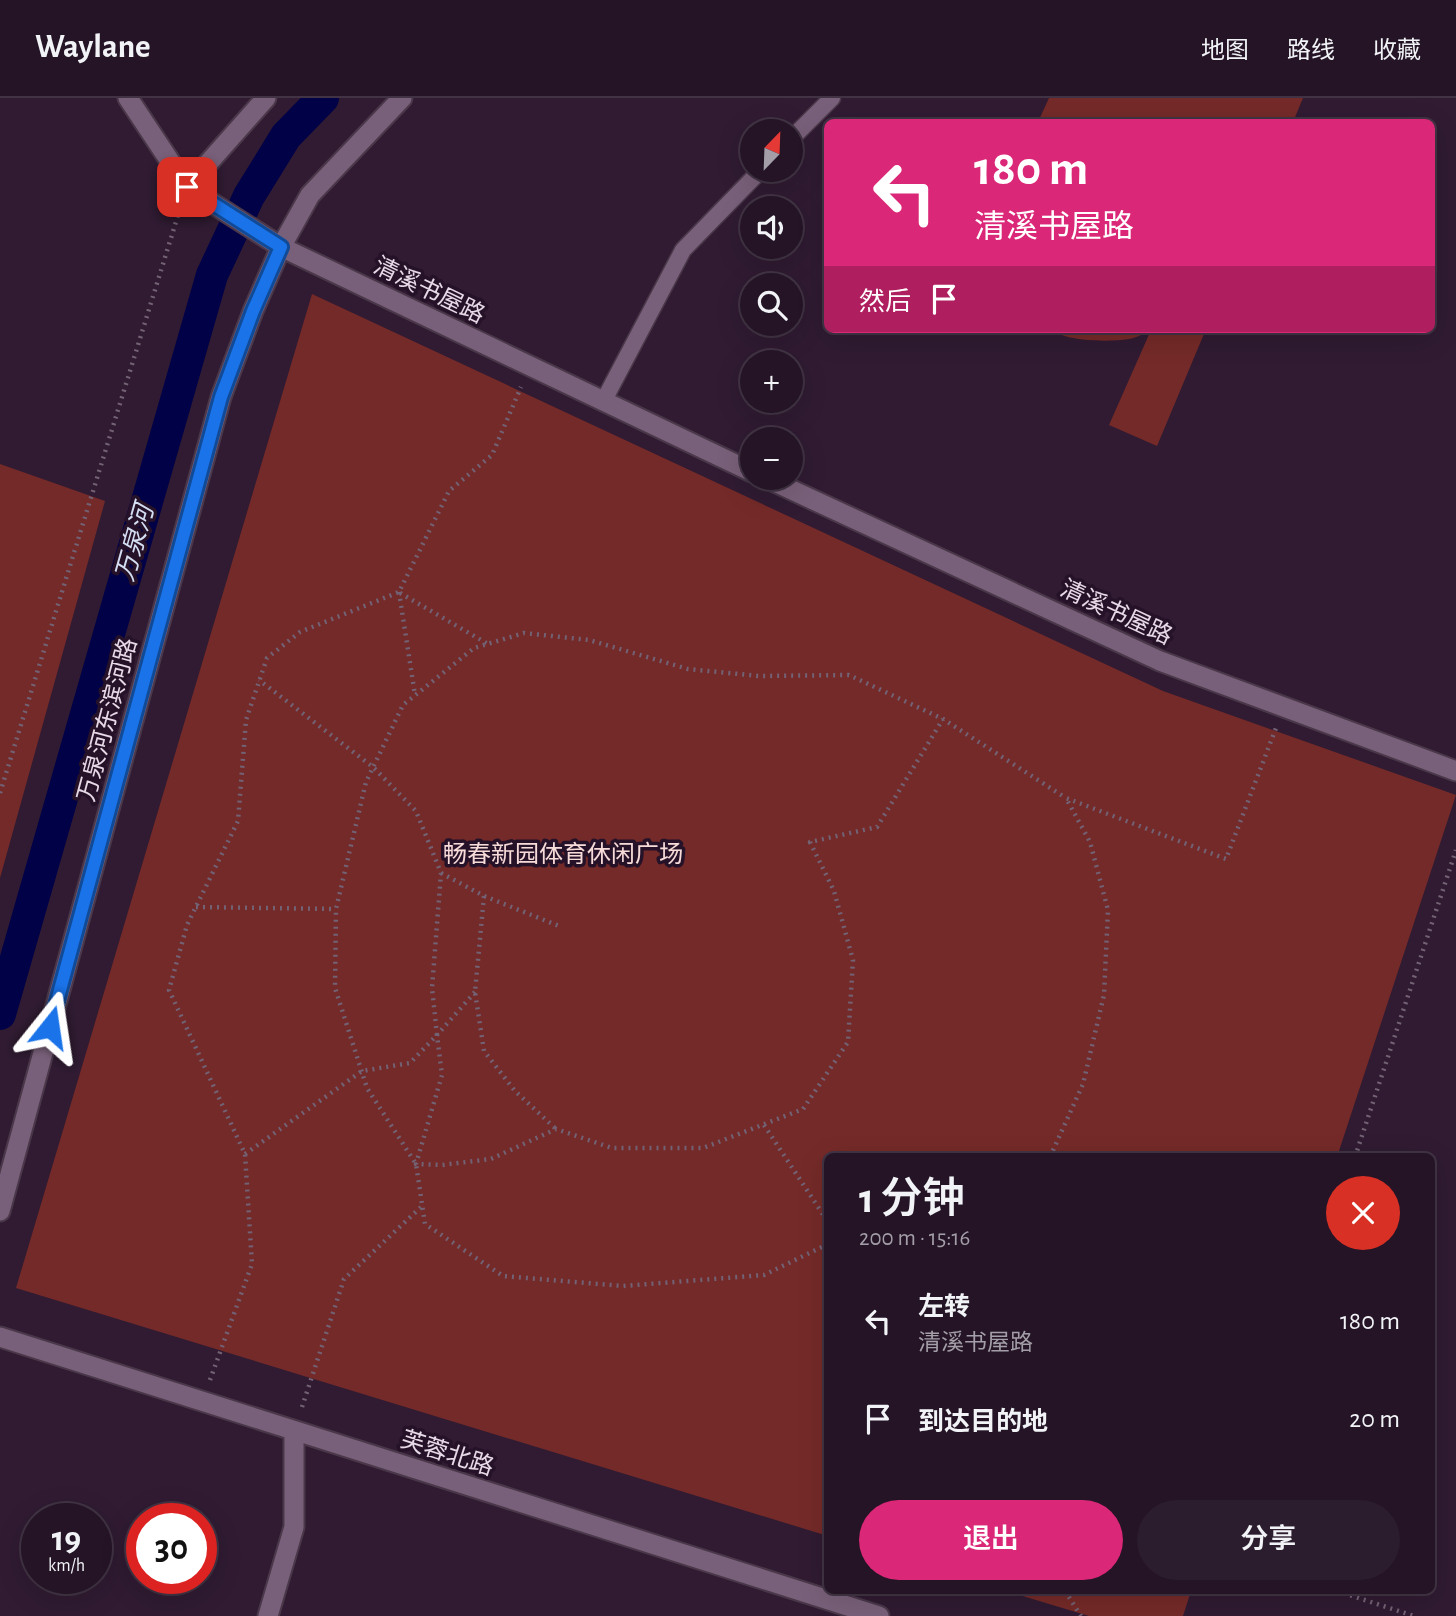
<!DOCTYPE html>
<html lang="zh">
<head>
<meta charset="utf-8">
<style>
  :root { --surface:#241426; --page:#2c1d2e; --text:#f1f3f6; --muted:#a39ea7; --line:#413343; --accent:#db2777 }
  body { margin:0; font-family:"Alegreya Sans","Noto Sans SC",sans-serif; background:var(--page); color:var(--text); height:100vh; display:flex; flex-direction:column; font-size:26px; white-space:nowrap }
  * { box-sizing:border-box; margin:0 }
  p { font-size:23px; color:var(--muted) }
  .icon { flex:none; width:38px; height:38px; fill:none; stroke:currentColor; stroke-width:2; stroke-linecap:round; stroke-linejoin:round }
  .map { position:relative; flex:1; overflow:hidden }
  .panel { position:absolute; left:824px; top:1055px; width:611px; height:441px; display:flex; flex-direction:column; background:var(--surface); border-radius:10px; box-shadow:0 7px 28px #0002,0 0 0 2px var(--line) }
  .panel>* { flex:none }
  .banner { position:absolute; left:824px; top:21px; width:611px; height:214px; border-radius:10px; box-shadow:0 7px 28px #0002,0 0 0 2px var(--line); background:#db2777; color:#fff; overflow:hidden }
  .needle { width:46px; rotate:23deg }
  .fabs { position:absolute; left:740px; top:21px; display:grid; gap:14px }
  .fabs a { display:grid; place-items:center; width:63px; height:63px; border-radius:50%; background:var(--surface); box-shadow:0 7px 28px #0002,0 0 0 2px var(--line); font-size:35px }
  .speed { position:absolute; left:21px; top:1405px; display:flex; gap:14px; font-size:35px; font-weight:700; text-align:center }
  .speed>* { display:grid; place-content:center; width:91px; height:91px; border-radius:50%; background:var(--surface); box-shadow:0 7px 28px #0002,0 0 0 2px var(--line); line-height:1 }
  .speed small { font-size:18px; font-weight:400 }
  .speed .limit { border:10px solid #d22; background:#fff; color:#111 }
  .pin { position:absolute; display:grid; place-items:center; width:60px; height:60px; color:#fff; margin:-30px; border-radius:14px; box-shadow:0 4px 10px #0006 }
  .me { position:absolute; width:77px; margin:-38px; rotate:15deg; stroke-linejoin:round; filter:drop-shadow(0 0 5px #0008) }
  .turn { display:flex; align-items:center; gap:24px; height:147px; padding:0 35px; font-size:32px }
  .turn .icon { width:91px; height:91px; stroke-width:2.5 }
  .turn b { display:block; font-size:49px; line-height:60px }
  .then { display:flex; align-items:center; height:66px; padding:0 35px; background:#0003; gap:14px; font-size:26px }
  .round { display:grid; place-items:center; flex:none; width:74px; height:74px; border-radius:37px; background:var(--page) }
  .head { display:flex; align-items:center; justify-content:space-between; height:119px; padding:0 35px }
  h1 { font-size:42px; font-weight:600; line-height:52px }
  .action { display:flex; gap:14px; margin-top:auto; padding:14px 35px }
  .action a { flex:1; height:80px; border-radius:42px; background:var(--accent); color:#fff; font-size:28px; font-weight:600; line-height:80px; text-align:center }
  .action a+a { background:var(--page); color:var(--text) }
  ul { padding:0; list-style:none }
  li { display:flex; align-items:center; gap:21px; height:98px; padding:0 35px }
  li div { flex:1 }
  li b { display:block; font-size:26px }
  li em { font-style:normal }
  header { display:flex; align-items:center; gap:42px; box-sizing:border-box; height:98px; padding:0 35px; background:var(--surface); border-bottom:2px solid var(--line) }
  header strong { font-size:33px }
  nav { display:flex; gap:38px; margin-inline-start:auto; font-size:24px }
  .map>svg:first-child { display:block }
  .green { fill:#742a28 }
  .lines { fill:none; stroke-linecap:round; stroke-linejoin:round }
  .canal { stroke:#000147; stroke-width:32 }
  .service-casing { stroke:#4a384a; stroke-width:19 }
  .minor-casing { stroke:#4a384a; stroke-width:23 }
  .tertiary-casing { stroke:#4a384a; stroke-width:23 }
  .path { stroke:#736174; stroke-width:4.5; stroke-dasharray:2 5; stroke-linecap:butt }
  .service { stroke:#79607a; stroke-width:16 }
  .minor { stroke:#79607a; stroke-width:19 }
  .tertiary { stroke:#79607a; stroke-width:19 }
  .route-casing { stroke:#114b97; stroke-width:18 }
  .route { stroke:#1a73e8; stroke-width:12 }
  .labels { text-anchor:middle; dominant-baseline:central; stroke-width:7; stroke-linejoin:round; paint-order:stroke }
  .street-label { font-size:24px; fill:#e7d9e7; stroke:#261228 }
  .park-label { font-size:24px; fill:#f7dbd9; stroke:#261228 }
  .water-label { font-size:26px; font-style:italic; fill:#d4def3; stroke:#261228 }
</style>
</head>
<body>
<header>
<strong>Waylane</strong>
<nav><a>地图</a><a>路线</a><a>收藏</a></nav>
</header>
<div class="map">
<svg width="1456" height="1518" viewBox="0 0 1456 1518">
  <rect width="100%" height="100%" fill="#301b32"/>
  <!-- green -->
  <g class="green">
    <polygon points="1049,0 1303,0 1293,24 1038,24"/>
    <polygon points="312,196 1163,593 1456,697 1337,1059 828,1059 828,1438 16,1190"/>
    <path d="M1050,231h156l-49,117 -48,-21 42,-95c-7,3 -14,8 -22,9 -20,3 -63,3 -79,-10z"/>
    <polygon points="0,366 105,403 0,780"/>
    <polygon points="1006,1493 1191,1493 1183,1518 1089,1518"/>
  </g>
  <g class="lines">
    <!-- canal -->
    <polyline class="canal" points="0,916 212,177 249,98 286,38 323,0"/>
    <defs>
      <g id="service">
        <polyline points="791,41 832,0"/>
        <polyline points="603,304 683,152 761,72"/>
      </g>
      <g id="minor">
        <polyline points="128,0 187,89 281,149 752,374"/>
        <polyline points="187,89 266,0"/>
        <polyline points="766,380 1160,563 1456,673"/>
        <polyline points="0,1113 221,299 253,213 281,149 310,97 402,0"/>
        <polyline points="268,1518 294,1429 294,1333"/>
      </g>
      <polyline id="tertiary" points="0,1239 879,1518"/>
    </defs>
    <!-- service casing -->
    <use href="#service" class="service-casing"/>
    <!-- minor casing -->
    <use href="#minor" class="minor-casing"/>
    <!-- tertiary casing -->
    <use href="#tertiary" class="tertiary-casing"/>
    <!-- path -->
    <g class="path">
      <polyline points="399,494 415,597"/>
      <polyline points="400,495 488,546"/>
      <polyline points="0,695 179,114"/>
      <polyline points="441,775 484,798 559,828"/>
      <polyline points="484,798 475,894 484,953 515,993 556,1031"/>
      <polyline points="196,809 336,811"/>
      <polyline points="475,894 437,937 442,977 416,1066 442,1067 491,1061 556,1031 612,1050 703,1050 803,1011 848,944 853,862 834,793 810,744 877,729 943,621"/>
      <polyline points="764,1027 828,1124"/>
      <polyline points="245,1056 362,973 410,965 437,937 432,890 441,775 416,713 373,669 259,582"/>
      <polyline points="1050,1059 1083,986 1104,897 1108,812 1090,744 1066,700 1226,761 1276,630"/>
      <polyline points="1355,1059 1456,752"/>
      <polyline points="828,1146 764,1177 623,1188 503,1178 425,1126 416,1066 367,990 335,890 336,811 366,684 403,607 474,550 524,535 589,542 688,571 759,578 849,577 943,621 1066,700"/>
      <polyline points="210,1282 252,1166 245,1056 169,892 187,827 238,723 246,622 267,560 300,534 399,494 449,393 492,357 521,289"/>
      <polyline points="302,1309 344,1181 421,1109"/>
      <polyline points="1065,1493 1081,1518"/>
      <polyline points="1337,1493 1414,1518"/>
    </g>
    <!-- service -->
    <use href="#service" class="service"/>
    <!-- minor -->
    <use href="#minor" class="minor"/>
    <!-- tertiary -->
    <use href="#tertiary" class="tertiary"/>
  </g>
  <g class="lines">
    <defs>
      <polyline id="route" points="50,929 221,299 253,213 281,149 187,89"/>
    </defs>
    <!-- route casing -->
    <use href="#route" class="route-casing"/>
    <!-- route -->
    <use href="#route" class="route"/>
  </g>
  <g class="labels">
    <!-- street labels -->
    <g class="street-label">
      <text transform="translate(429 193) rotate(26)">清溪书屋路</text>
      <text transform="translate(1116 515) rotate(25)">清溪书屋路</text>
      <text transform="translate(108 622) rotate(-75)">万泉河东滨河路</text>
      <text transform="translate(447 1356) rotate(18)">芙蓉北路</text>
    </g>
    <!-- park labels -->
    <g class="park-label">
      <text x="563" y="757">畅春新园体育休闲广场</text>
    </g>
    <!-- water labels -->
    <g class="water-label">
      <text transform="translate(135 445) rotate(-74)">万泉河</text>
    </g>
  </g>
</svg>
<div class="fabs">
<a><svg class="needle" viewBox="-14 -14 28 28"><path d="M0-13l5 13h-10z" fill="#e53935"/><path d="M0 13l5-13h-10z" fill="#a39ea7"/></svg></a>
<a><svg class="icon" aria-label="sound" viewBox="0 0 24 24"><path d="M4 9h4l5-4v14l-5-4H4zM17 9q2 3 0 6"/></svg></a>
<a><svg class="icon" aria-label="search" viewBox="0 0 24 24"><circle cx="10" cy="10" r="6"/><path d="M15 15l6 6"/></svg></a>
<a>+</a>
<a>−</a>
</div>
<div class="speed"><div>19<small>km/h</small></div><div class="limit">30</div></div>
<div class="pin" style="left:187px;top:89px;background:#d93025"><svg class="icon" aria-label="arrive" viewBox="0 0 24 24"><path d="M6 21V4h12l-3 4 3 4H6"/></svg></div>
<svg class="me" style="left:50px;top:929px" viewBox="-20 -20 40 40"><path d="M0-17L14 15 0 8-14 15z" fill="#1a73e8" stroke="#fff" stroke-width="4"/></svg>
<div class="banner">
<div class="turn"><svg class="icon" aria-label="left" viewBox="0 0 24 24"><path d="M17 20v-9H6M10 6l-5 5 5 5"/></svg><div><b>180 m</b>清溪书屋路</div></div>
<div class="then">然后<svg class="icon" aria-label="arrive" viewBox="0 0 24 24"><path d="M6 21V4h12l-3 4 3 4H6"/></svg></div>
</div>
<section class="panel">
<div class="head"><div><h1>1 分钟</h1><p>200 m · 15:16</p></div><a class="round" style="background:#d93025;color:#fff"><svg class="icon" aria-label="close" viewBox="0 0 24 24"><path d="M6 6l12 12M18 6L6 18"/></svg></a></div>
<ul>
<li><svg class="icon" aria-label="left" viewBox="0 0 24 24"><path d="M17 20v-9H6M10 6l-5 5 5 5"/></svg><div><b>左转</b><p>清溪书屋路</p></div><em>180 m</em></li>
<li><svg class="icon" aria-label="arrive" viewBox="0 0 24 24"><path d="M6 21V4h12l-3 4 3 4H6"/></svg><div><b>到达目的地</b></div><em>20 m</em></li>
</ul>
<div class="action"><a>退出</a><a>分享</a></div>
</section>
</div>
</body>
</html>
